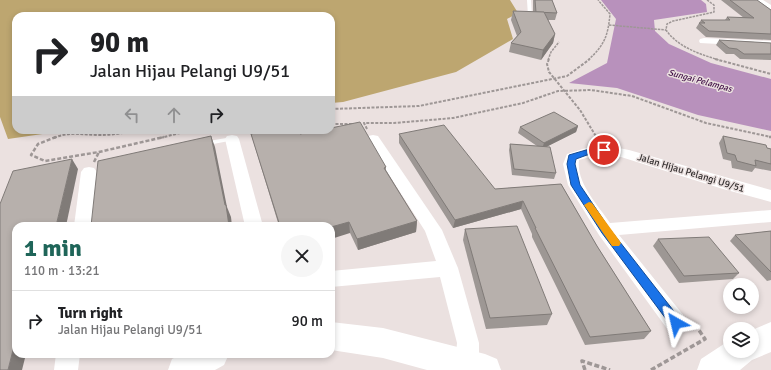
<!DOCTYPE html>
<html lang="en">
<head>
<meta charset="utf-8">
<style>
  :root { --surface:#fff; --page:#f6f6f6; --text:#202124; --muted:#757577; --line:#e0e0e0; --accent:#1f6559 }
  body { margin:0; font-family:Signika,sans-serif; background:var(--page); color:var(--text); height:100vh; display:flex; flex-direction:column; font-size:15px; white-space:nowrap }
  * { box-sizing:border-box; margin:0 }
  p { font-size:13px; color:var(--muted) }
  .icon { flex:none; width:22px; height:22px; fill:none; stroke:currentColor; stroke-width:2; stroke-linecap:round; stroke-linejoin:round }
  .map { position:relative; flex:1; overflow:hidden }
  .drawer { position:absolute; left:12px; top:222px; width:323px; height:136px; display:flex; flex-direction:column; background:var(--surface); border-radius:12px; box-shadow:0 2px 6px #0003 }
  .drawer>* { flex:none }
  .hud { position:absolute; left:12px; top:12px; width:323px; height:122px; border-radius:12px; box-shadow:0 2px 6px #0003; background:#fff; color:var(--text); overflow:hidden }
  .controls { position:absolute; left:723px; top:278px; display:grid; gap:8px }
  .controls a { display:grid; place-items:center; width:36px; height:36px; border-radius:50%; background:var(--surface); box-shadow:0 2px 6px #0003; font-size:20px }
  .pin { position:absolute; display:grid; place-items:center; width:34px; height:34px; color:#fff; margin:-17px; border:2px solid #fff; border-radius:50%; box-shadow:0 1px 4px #0007 }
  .me { position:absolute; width:44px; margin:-22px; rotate:323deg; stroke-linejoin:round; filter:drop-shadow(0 0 3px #0008) }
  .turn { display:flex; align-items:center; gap:14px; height:84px; padding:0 12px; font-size:18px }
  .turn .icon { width:52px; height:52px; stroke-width:2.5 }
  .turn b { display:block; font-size:28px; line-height:34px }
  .lanes { display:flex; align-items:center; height:38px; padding:0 12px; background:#0003; justify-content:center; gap:20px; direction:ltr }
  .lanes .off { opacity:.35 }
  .round { display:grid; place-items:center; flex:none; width:42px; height:42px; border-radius:21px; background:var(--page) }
  .summary { display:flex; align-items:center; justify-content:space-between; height:68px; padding:0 12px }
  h1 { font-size:24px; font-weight:800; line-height:30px; color:var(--accent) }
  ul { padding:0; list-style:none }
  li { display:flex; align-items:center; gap:12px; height:60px; padding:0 12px; border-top:1px solid var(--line) }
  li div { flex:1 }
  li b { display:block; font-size:15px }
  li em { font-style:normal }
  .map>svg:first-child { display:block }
  .forest { fill:#bda670 }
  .water { fill:#b891bc }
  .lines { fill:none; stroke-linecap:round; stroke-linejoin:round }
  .path-far3 { stroke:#9e9796; stroke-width:1.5; stroke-dasharray:2.5 1; stroke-linecap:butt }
  .path-far2 { stroke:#9e9796; stroke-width:2; stroke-dasharray:3 1.5; stroke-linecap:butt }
  .path-far1 { stroke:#9e9796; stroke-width:2.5; stroke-dasharray:4 2; stroke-linecap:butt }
  .path { stroke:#9e9796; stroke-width:3.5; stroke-dasharray:5 2.5; stroke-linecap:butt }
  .lane { fill:#fff; fill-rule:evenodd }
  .street { fill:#fff; fill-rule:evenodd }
  .secondary { fill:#fff; fill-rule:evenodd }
  .wall { fill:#9d9794 }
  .shaded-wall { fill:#807b78 }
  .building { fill:#b7b0ac; stroke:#807b78 }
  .route { fill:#1a73e8; stroke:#114b97 }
  .slow { fill:#f59e0b }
  .labels { text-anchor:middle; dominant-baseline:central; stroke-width:3; stroke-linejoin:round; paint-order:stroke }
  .far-water-label { font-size:9px; font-style:italic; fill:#400f46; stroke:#ebe1e0 }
  .street-label { font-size:10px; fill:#353131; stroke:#ebe1e0 }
</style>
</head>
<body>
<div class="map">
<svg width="771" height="370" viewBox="0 0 771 370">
  <rect width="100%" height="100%" fill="#ebe1e0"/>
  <!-- forest -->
  <polygon class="forest" points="0,0 510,0 518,13 507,19 513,39 456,72 343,102 331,103 331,16 16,16 16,130 70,130 8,139 0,117"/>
  <!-- water -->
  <polygon class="water" points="601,0 701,0 706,4 707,12 654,20 655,31 669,44 711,63 771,79 771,131 698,115 617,88 569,83 607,63 616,19"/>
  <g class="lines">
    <!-- path-far3 -->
    <g class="path-far3">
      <path d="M707,0l7,5v7l-41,9 -6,3 -1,6c12,17 33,24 53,30"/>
      <polyline points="609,25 666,30"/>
      <polyline points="548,60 551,52 559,42"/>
      <path d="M588,60c17,-15 20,-25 22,-46l-12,-14"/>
    </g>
    <!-- path-far2 -->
    <g class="path-far2">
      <polyline points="549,59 547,64 549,72 580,110 597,138"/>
      <polyline points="715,59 771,74"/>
      <polyline points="331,109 419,106 567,76 590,59"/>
      <polyline points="331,124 354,124"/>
      <polyline points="367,129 364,123 394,123 453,118 523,103 558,91 591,90 632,96 706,123 771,137"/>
      <path d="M54,138c15,-7 30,-3 47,-3 13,0 28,-3 41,-5"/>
      <polyline points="160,138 192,130"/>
    </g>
    <!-- path-far1 -->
    <g class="path-far1">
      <polyline points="56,137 38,144 31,155 45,161 99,152 164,137"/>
      <polyline points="596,137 598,140"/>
      <polyline points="769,137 771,137"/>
      <polyline points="94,162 99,152"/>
    </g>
    <!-- path -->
    <g class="path">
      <polyline points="585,370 582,361 610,370"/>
      <polyline points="651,370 705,339 694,323"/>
    </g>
    <!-- lane -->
    <g class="lane">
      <polygon points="527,0 531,0 532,16 530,17 528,16"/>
      <polygon points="232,137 236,139 234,140 203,146 199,144 203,142"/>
    </g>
    <!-- street -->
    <g class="street">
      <polygon points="753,0 763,0 771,5 771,12"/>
      <polygon points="704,38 771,41 771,47 700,43 699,41 700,39"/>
      <polygon points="232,135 237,136 239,139 263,226 245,226 225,139 227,136"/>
      <polygon points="373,135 378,136 442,230 458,268 479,343 479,364 476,370 458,370 455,364 457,343 440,277 331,287 331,271 436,261 425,231 366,139 368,136"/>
      <path d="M604,145l25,5 142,40v12l-48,-13 -102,-32 -17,-4 -25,7c-3,23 19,45 31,63l161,-13v12l-152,13 65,81 3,7 -3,7 -8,3 -8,-3 -69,-95 -31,-50 -5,-21 4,-10 19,-6z"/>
      <polygon points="89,167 94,168 97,172 92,226 74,226 81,172 84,168"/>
      <polygon points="56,354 80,354 78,370 54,370"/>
    </g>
    <!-- secondary -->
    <g class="secondary">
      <polygon points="331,322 383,328 485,354 497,359 501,370 427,370 383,358 331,350"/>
      <polygon points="771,322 771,352 752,360 740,370 697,370 701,359 730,340 730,351 752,351 752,330"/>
      <polygon points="181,354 229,354 224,365 215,370 168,370 172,359"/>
    </g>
  </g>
  <!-- wall -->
  <g class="wall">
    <polygon points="533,0 552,0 557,13 555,20 548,20 555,34 553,43 541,60 509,52 511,43 517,36 511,20 513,11 533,12"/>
    <polygon points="721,0 757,0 771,10 771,40 706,37 696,28 701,20 725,20 727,17 744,18"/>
    <polygon points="719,40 771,43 771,60 770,60 740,59 734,54 726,54 716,45"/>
    <polygon points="578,126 576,132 546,147 556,173 554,179 512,175 509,150 510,144 537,146 518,133 520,127"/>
    <polygon points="251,134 300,134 386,167 386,170 417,221 416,232 358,250 350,233 331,226 279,226"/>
    <polygon points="399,134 495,189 561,184 597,246 651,331 644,339 585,345 532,237 532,234 521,209 453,228 399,143"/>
    <polygon points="723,136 771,149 771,171 755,168 752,172 732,168 731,161 723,159 719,143"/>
    <polygon points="465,229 552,314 547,325 486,329 463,240"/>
    <polygon points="771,231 771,280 767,281 730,241 735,235"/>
    <polygon points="658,239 739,273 733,279 679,283 653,246"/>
  </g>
  <!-- shaded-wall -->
  <g class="shaded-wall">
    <polygon points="555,34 553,43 541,60 543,50"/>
    <polygon points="578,126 576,132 542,149 544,143"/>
    <polygon points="211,136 215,147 227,207 231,217 232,226 229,226"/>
    <polygon points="72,159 78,169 66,226 56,226"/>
    <polygon points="523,201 521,209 453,228 455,220"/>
    <polygon points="417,221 416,232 358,250 357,239"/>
    <polygon points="349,222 350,233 331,239 331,227"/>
    <polygon points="16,338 16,354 26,354 22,370 8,370"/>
    <polygon points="79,354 90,354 82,357"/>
  </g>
  <!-- building -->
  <g class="building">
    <polygon points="535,0 552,0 557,13 536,12"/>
    <polygon points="730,0 757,0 771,10 771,34 709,31 699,23 705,23 701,20 730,20 727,17 754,18"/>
    <polygon points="513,11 544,12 555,34 543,50 511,43 521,32"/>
    <polygon points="719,40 771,43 771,54 744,54 737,49 729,48"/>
    <polygon points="554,112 578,126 544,143 520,127"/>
    <polygon points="360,122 386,167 384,168 417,221 357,239 349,222 331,227 331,226 280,226 251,134 270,130 298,130 300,134 320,130 331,130 331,128"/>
    <polygon points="444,125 495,189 561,184 597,246 651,331 590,337 535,228 536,228 523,201 455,220 399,134"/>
    <polygon points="211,136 225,205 226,205 229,226 91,226 98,161"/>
    <polygon points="723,136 766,145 767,148 771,149 771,164 755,160 756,166 737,161 735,155 727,153"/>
    <polygon points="510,144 550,147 556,173 514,169"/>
    <polygon points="72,159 56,226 16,226 16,338 8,370 0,370 0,204 13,171"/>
    <polygon points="517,226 552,314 490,318 465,229"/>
    <polygon points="771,231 771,272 735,235"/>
    <polygon points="709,237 739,273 684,276 658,239"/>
  </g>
  <!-- route -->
  <polygon class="route" points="604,147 608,150 607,151 587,155 576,159 575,164 580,185 609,228 680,319 682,323 680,327 676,329 672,327 602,233 571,185 567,164 569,155 586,150"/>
  <!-- slow -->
  <polygon class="slow" points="589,202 592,203 619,240 621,243 619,246 612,246 584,205"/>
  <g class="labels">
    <!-- far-water labels -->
    <g class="far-water-label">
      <text transform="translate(700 81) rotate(15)">Sungai Pelampas</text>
    </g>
    <!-- street labels -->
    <g class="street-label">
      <text transform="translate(691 173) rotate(17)">Jalan Hijau Pelangi U9/51</text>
    </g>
  </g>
</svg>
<div class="controls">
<a><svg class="icon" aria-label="search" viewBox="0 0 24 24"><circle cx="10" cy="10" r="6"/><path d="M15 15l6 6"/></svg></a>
<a><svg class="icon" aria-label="layers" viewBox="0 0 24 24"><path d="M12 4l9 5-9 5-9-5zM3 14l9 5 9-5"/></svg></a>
</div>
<div class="pin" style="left:604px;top:150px;background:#d93025"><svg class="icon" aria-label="arrive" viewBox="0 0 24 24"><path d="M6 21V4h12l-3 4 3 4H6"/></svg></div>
<svg class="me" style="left:676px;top:323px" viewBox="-20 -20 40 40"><path d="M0-17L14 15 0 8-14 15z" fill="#1a73e8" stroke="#fff" stroke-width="4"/></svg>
<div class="hud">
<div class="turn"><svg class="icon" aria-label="right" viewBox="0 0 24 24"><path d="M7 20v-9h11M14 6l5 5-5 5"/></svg><div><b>90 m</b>Jalan Hijau Pelangi U9/51</div></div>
<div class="lanes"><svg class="icon off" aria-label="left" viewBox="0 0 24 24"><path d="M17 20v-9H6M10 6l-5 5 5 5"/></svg><svg class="icon off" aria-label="ahead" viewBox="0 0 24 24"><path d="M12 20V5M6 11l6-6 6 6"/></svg><svg class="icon" aria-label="right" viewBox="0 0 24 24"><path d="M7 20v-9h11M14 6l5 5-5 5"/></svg></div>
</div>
<section class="drawer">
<div class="summary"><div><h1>1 min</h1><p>110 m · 13:21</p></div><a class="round"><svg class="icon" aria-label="close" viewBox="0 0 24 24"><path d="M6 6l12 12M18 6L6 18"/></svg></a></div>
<ul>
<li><svg class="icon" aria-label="right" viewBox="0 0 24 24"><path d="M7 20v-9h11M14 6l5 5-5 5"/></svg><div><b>Turn right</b><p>Jalan Hijau Pelangi U9/51</p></div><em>90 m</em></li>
</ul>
</section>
</div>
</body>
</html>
